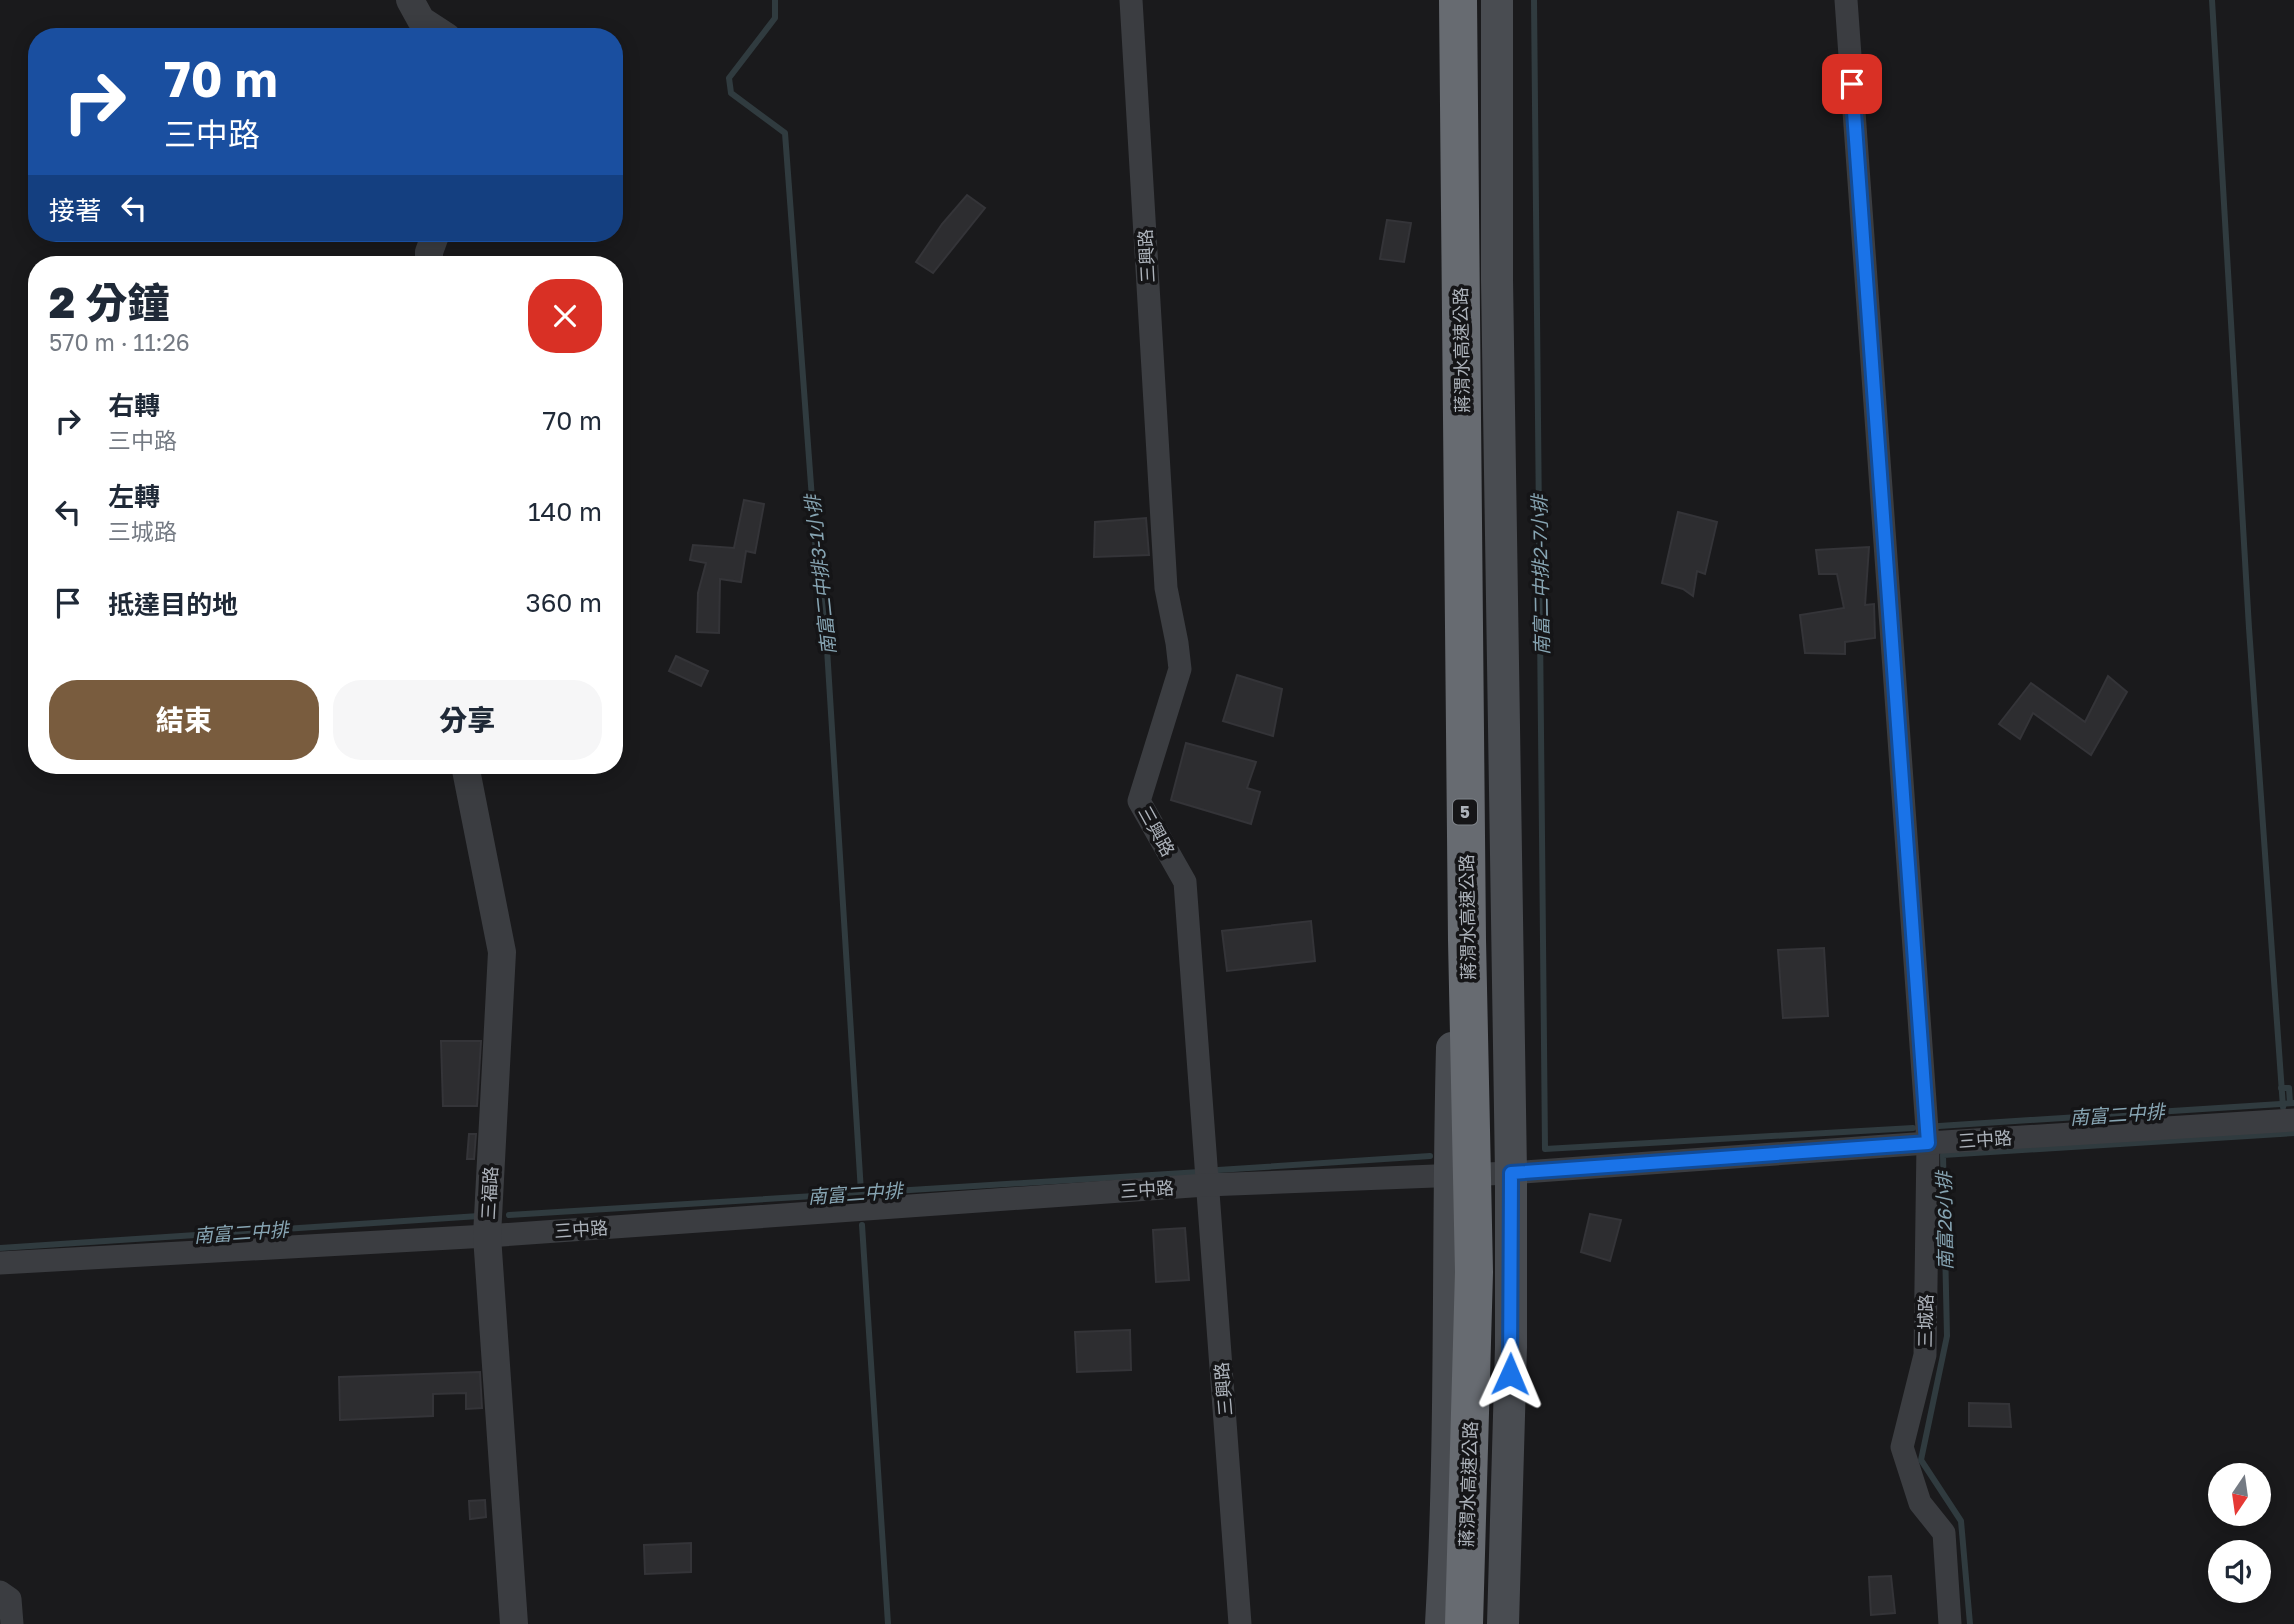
<!DOCTYPE html>
<html lang="zh-TW">
<head>
<meta charset="utf-8">
<style>
  :root { --surface:#fff; --page:#f6f6f7; --text:#1f2937; --muted:#747a83; --accent:#795c3e }
  body { margin:0; font-family:"Golos Text","Noto Sans TC",sans-serif; background:var(--page); color:var(--text); height:100vh; display:flex; flex-direction:column; font-size:26px; white-space:nowrap }
  * { box-sizing:border-box; margin:0 }
  p { font-size:23px; color:var(--muted) }
  .icon { flex:none; width:38px; height:38px; fill:none; stroke:currentColor; stroke-width:2; stroke-linecap:round; stroke-linejoin:round }
  .map { position:relative; flex:1; overflow:hidden }
  .sheet { position:absolute; left:28px; top:256px; width:595px; height:518px; display:flex; flex-direction:column; background:var(--surface); border-radius:28px; box-shadow:0 4px 18px #0003 }
  .sheet>* { flex:none }
  .banner { position:absolute; left:28px; top:28px; width:595px; height:214px; border-radius:28px; box-shadow:0 4px 18px #0003; background:#1a4fa0; color:#fff; overflow:hidden }
  .needle { width:46px; rotate:193deg }
  .controls { position:absolute; left:2208px; top:1463px; display:grid; gap:14px }
  .controls a { display:grid; place-items:center; width:63px; height:63px; border-radius:50%; background:var(--surface); box-shadow:0 4px 18px #0003; font-size:35px }
  .pin { position:absolute; display:grid; place-items:center; width:60px; height:60px; color:#fff; margin:-30px; border-radius:14px; box-shadow:0 4px 10px #0006 }
  .me { position:absolute; width:77px; margin:-38px; rotate:1deg; stroke-linejoin:round; filter:drop-shadow(0 0 5px #0008) }
  .turn { display:flex; align-items:center; gap:24px; height:147px; padding:0 21px; font-size:32px }
  .turn .icon { width:91px; height:91px; stroke-width:2.5 }
  .turn b { display:block; font-size:49px; line-height:60px }
  .then { display:flex; align-items:center; height:66px; padding:0 21px; background:#0003; gap:14px; font-size:26px }
  .round { display:grid; place-items:center; flex:none; width:74px; height:74px; border-radius:28px; background:var(--page) }
  .head { display:flex; align-items:center; justify-content:space-between; height:119px; padding:0 21px }
  h1 { font-size:42px; font-weight:800; line-height:52px }
  .primary-button { display:flex; gap:14px; margin-top:auto; padding:14px 21px }
  .primary-button a { flex:1; height:80px; border-radius:28px; background:var(--accent); color:#fff; font-size:28px; font-weight:800; line-height:80px; text-align:center }
  .primary-button a+a { background:var(--page); color:var(--text) }
  ul { padding:0; list-style:none }
  li { display:flex; align-items:center; gap:21px; height:91px; padding:0 21px }
  li div { flex:1 }
  li b { display:block; font-size:26px }
  li em { font-style:normal }
  .map>svg:first-child { display:block }
  .lines { fill:none; stroke-linecap:round; stroke-linejoin:round }
  .stream { stroke:#303b3f; stroke-width:6 }
  .building { fill:#2d2d30; stroke:#343438; stroke-width:2 }
  .minor { stroke:#3b3d41; stroke-width:23 }
  .tertiary { stroke:#3b3d41; stroke-width:28 }
  .secondary { stroke:#494c51; stroke-width:32 }
  .motorway { stroke:#676b71; stroke-width:38 }
  .route-casing { stroke:#114b97; stroke-width:18 }
  .route { stroke:#1a73e8; stroke-width:12 }
  .labels { text-anchor:middle; dominant-baseline:central; stroke-width:7; stroke-linejoin:round; paint-order:stroke }
  .shield { fill:#151517; stroke:#7f848a; stroke-width:2 }
  .shield-label { font-size:16px; font-weight:bold; fill:#adb3bb }
  .street-label { font-size:18px; fill:#adb3bb; stroke:#151517 }
  .water-label { font-size:19px; font-style:italic; fill:#87a5b3; stroke:#151517 }
</style>
</head>
<body>
<div class="map">
<svg width="2294" height="1624" viewBox="0 0 2294 1624">
  <rect width="100%" height="100%" fill="#1a1a1c"/>
  <g class="lines">
    <!-- stream -->
    <g class="stream">
      <polyline points="775,0 775,18 729,78 731,93 785,133 816,553 823,585 861,1192"/>
      <polyline points="1534,0 1545,1149 1913,1128"/>
      <polyline points="2212,0 2249,628 2283,1107"/>
      <polyline points="2281,1088 2289,1088 2290,1103"/>
      <polyline points="1939,1126 2294,1103"/>
      <polyline points="1218,1170 1430,1156"/>
      <polyline points="509,1215 1200,1172"/>
      <polyline points="862,1225 888,1624"/>
      <polyline points="0,1248 479,1216"/>
      <polyline points="1970,1624 1961,1521 1921,1460 1947,1336 1943,1155 2294,1133"/>
    </g>
  </g>
  <!-- building -->
  <g class="building">
    <polygon points="967,195 985,208 933,273 916,262 942,224"/>
    <polygon points="1387,220 1411,223 1404,262 1380,259"/>
    <polygon points="744,500 764,504 755,553 746,551 741,582 720,579 719,633 697,632 698,593 706,563 690,560 693,545 734,548"/>
    <polygon points="1678,512 1717,522 1705,574 1697,571 1693,596 1683,589 1662,583"/>
    <polygon points="1146,518 1149,555 1094,557 1095,522"/>
    <polygon points="1869,547 1865,605 1874,604 1875,638 1845,642 1845,654 1805,653 1800,615 1844,608 1837,574 1819,574 1816,550"/>
    <polygon points="676,656 708,671 701,686 669,671"/>
    <polygon points="1237,675 1282,689 1273,736 1223,721"/>
    <polygon points="2108,676 2127,692 2091,755 2033,713 2020,739 1999,724 2031,683 2085,722"/>
    <polygon points="1186,743 1256,762 1247,788 1260,792 1251,824 1171,800"/>
    <polygon points="1311,921 1315,961 1227,971 1222,931"/>
    <polygon points="1824,948 1828,1016 1783,1018 1778,950"/>
    <polygon points="441,1041 481,1041 477,1106 443,1106"/>
    <polygon points="469,1134 476,1134 474,1159 467,1159"/>
    <polygon points="1590,1214 1621,1220 1610,1261 1581,1252"/>
    <polygon points="1185,1228 1189,1280 1156,1282 1153,1230"/>
    <polygon points="1130,1330 1131,1370 1077,1372 1075,1332"/>
    <polygon points="480,1372 482,1408 466,1409 466,1393 433,1394 433,1416 340,1420 339,1377"/>
    <polygon points="1969,1403 2009,1404 2011,1427 1969,1426"/>
    <polygon points="485,1500 486,1517 470,1519 469,1501"/>
    <polygon points="691,1543 691,1572 645,1574 644,1545"/>
    <polygon points="1891,1576 1895,1613 1871,1615 1869,1577"/>
  </g>
  <g class="lines">
    <!-- minor -->
    <g class="minor">
      <polyline points="1131,0 1166,588 1177,643 1180,669 1139,801 1185,882 1240,1624"/>
      <polyline points="1846,0 1928,1143 1925,1355 1902,1447 1920,1503 1944,1533 1950,1624"/>
      <polyline points="0,1263 487,1236 1206,1185 1511,1173 1928,1143 2294,1120"/>
      <polyline points="0,1592 10,1599 12,1624"/>
    </g>
    <!-- tertiary -->
    <g class="tertiary">
      <polyline points="410,0 421,20 447,37"/>
      <polyline points="429,264 429,252 436,233"/>
      <polyline points="465,765 502,952 487,1236 514,1624"/>
    </g>
    <!-- secondary -->
    <g class="secondary">
      <polyline points="1497,0 1497,280 1511,1173 1511,1347 1503,1624"/>
      <path d="M1441,1624c11,-192 6,-384 11,-576"/>
    </g>
    <!-- motorway -->
    <polyline class="motorway" points="1458,0 1467,940 1474,1272 1464,1624"/>
  </g>
  <g class="lines">
    <defs>
      <polyline id="route" points="1510,1374 1511,1173 1928,1143 1852,84"/>
    </defs>
    <!-- route casing -->
    <use href="#route" class="route-casing"/>
    <!-- route -->
    <use href="#route" class="route"/>
  </g>
  <g class="labels">
    <!-- shield labels -->
    <rect class="shield" x="1453" y="799.5" width="24" height="25" rx="5"/>
    <g class="shield-label">
      <text x="1465" y="812">5</text>
    </g>
    <!-- street labels -->
    <g class="street-label">
      <text transform="translate(1146 256) rotate(-93)">三興路</text>
      <text transform="translate(1461 350) rotate(-91)">蔣渭水高速公路</text>
      <text transform="translate(1157 831) rotate(61)">三興路</text>
      <text transform="translate(1467 917) rotate(-91)">蔣渭水高速公路</text>
      <text transform="translate(1985 1139) rotate(-4)">三中路</text>
      <text transform="translate(1147 1189) rotate(-4)">三中路</text>
      <text transform="translate(489 1193) rotate(-87)">三福路</text>
      <text transform="translate(581 1229) rotate(-4)">三中路</text>
      <text transform="translate(1925 1321) rotate(-89)">三城路</text>
      <text transform="translate(1223 1389) rotate(-95)">三興路</text>
      <text transform="translate(1468 1484) rotate(-88)">蔣渭水高速公路</text>
    </g>
    <!-- water labels -->
    <g class="water-label">
      <text transform="translate(820 575) rotate(-96)">南富二中排3-1小排</text>
      <text transform="translate(1540 575) rotate(-91)">南富二中排2-7小排</text>
      <text transform="translate(2117 1114) rotate(-4)">南富二中排</text>
      <text transform="translate(855 1193) rotate(-4)">南富二中排</text>
      <text transform="translate(1944 1221) rotate(-91)">南富26小排</text>
      <text transform="translate(241 1232) rotate(-4)">南富二中排</text>
    </g>
  </g>
</svg>
<div class="controls">
<a><svg class="needle" viewBox="-14 -14 28 28"><path d="M0-13l5 13h-10z" fill="#e53935"/><path d="M0 13l5-13h-10z" fill="#747a83"/></svg></a>
<a><svg class="icon" aria-label="sound" viewBox="0 0 24 24"><path d="M4 9h4l5-4v14l-5-4H4zM17 9q2 3 0 6"/></svg></a>
</div>
<div class="pin" style="left:1852px;top:84px;background:#d93025"><svg class="icon" aria-label="arrive" viewBox="0 0 24 24"><path d="M6 21V4h12l-3 4 3 4H6"/></svg></div>
<svg class="me" style="left:1510px;top:1374px" viewBox="-20 -20 40 40"><path d="M0-17L14 15 0 8-14 15z" fill="#1a73e8" stroke="#fff" stroke-width="4"/></svg>
<div class="banner">
<div class="turn"><svg class="icon" aria-label="right" viewBox="0 0 24 24"><path d="M7 20v-9h11M14 6l5 5-5 5"/></svg><div><b>70 m</b>三中路</div></div>
<div class="then">接著<svg class="icon" aria-label="left" viewBox="0 0 24 24"><path d="M17 20v-9H6M10 6l-5 5 5 5"/></svg></div>
</div>
<section class="sheet">
<div class="head"><div><h1>2 分鐘</h1><p>570 m · 11:26</p></div><a class="round" style="background:#d93025;color:#fff"><svg class="icon" aria-label="close" viewBox="0 0 24 24"><path d="M6 6l12 12M18 6L6 18"/></svg></a></div>
<ul>
<li><svg class="icon" aria-label="right" viewBox="0 0 24 24"><path d="M7 20v-9h11M14 6l5 5-5 5"/></svg><div><b>右轉</b><p>三中路</p></div><em>70 m</em></li>
<li><svg class="icon" aria-label="left" viewBox="0 0 24 24"><path d="M17 20v-9H6M10 6l-5 5 5 5"/></svg><div><b>左轉</b><p>三城路</p></div><em>140 m</em></li>
<li><svg class="icon" aria-label="arrive" viewBox="0 0 24 24"><path d="M6 21V4h12l-3 4 3 4H6"/></svg><div><b>抵達目的地</b></div><em>360 m</em></li>
</ul>
<div class="primary-button"><a>結束</a><a>分享</a></div>
</section>
</div>
</body>
</html>
